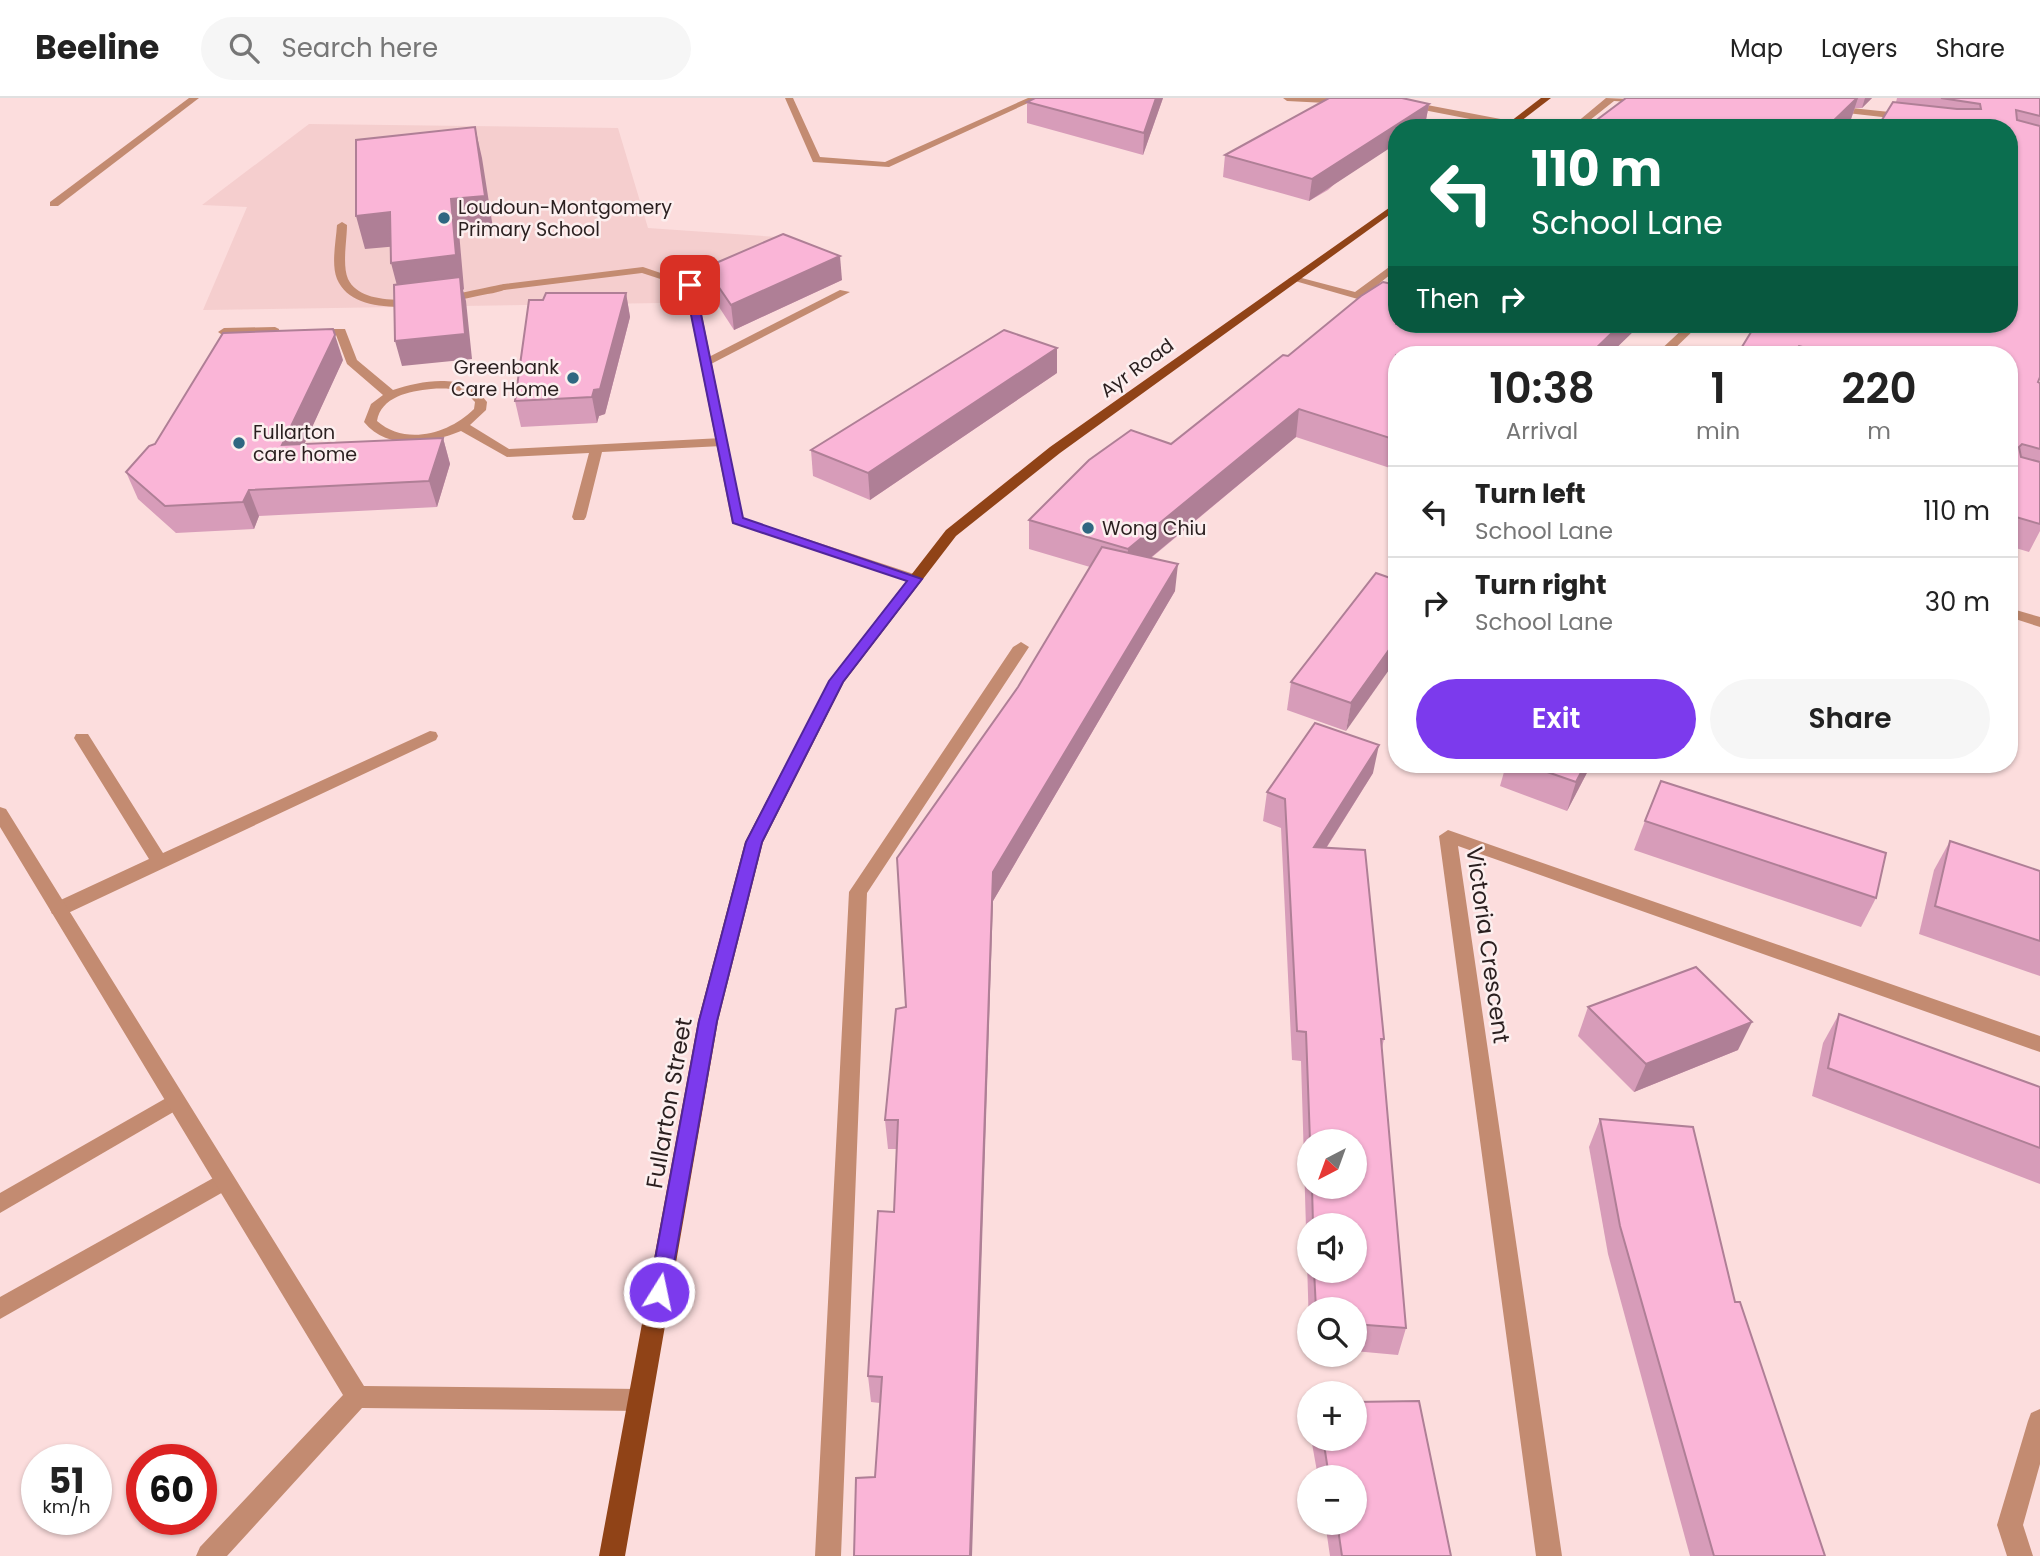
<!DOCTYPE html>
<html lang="en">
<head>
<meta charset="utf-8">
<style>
  :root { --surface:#fff; --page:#f6f6f6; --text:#222; --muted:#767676; --line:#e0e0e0; --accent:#7c3aed }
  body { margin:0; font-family:Poppins,sans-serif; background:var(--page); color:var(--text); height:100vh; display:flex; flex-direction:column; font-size:26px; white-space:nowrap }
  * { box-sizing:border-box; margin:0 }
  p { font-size:23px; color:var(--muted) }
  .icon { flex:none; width:38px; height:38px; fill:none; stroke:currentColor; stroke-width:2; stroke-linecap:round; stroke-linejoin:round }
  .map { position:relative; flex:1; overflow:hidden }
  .details { position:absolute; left:1388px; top:248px; width:630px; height:427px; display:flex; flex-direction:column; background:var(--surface); border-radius:28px; box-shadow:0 2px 5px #0004 }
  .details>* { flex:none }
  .hud { position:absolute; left:1388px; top:21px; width:630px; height:214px; border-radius:28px; box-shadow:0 2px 5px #0004; background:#0b6e4f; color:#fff; overflow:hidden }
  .needle { width:46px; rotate:221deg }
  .fabs { position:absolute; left:1297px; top:1031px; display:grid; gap:14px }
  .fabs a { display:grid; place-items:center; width:70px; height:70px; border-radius:50%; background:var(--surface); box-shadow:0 2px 5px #0004; font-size:35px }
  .speed { position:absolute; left:21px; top:1346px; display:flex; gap:14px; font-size:35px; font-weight:700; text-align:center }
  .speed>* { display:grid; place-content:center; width:91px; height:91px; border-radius:50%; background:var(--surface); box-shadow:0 2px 5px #0004; line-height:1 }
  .speed small { font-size:18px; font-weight:400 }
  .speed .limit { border:10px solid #d22; background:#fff; color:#111 }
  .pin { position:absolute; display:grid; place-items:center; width:60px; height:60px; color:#fff; margin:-30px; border-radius:14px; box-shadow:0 4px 10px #0006 }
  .me { position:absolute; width:77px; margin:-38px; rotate:10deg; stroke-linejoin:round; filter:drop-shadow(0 0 5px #0008) }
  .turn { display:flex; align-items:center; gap:24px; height:147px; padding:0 28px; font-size:32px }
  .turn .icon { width:91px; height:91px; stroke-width:2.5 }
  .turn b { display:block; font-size:49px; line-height:60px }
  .then { display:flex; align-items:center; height:66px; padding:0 28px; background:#0003; gap:14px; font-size:26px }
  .eta { display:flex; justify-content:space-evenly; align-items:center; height:119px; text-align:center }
  .eta b { font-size:42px; font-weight:600; line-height:49px }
  .action { display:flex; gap:14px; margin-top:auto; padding:14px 28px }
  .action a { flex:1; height:80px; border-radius:42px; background:var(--accent); color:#fff; font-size:28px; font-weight:600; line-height:80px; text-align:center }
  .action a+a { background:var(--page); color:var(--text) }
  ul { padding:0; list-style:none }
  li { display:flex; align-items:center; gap:21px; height:91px; padding:0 28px; border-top:2px solid var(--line) }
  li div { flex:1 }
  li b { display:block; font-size:26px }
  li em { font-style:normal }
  header { display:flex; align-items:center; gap:42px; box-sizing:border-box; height:98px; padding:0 35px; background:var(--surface); border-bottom:2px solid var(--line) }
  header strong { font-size:33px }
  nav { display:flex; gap:38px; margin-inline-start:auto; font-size:24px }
  .search { width:490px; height:63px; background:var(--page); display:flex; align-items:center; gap:18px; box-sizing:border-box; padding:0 24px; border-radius:38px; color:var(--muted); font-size:26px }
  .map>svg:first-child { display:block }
  .built { fill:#f5cece }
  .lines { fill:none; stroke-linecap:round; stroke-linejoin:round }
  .lane { fill:#c38b71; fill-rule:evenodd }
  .street { fill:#c38b71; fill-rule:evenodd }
  .primary { fill:#904317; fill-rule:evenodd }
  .wall { fill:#d79cb9; fill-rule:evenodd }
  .shaded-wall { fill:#af7f96 }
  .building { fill:#fab5d7; stroke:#af7f96; stroke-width:2 }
  .route { fill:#7c3aed; stroke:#51269a; stroke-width:2 }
  .poi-dot { fill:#2f6781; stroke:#fcefef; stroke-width:2.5 }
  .labels { text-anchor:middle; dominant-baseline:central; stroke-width:5; stroke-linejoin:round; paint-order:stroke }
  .far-poi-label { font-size:19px; fill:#2a1f1f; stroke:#fcefef; text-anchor:start }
  .far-street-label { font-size:19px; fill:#2a1f1f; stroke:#fcefef }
  .street-label { font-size:23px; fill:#2a1f1f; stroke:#fcefef }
</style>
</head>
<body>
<header>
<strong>Beeline</strong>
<div class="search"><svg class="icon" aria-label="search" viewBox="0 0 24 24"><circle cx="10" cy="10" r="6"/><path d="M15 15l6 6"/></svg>Search here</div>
<nav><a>Map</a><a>Layers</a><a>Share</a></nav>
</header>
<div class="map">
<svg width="2040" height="1458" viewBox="0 0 2040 1458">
  <rect width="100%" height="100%" fill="#fcdddd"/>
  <!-- built -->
  <polygon class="built" points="309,26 618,30 648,130 791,140 662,205 203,212 247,109 202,107"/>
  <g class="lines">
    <!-- lane -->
    <g class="lane">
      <path d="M342,124l5,3c0,15 -5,40 1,54 19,40 123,11 156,5l6,3c-9,6 -25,7 -37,10 -34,7 -118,25 -136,-18 -6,-15 -1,-38 0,-54z"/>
      <polygon points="840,192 850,194 711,266 701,263"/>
      <polygon points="275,229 279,231 279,235 224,238 218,234 224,230"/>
      <path d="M306,231h39l12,31 36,30c31,-10 73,-18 94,12l-1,8 -16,15 39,24 213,-11 6,4 -6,4 -120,6 -16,65 -2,3h-10l-2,-3 17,-64 -82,4 -46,-26c-32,13 -73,20 -97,-9l7,-18 12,-9 -36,-31 -11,-29h-26l-4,-2zM431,291c17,-1 32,-1 44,13l-1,7c-25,25 -69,37 -97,12 4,-24 32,-30 54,-32z"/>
      <polygon points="430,633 436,634 438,638 436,642 66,816 52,816 50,811 52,806 149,761 74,640 76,636 88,636 163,755"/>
      <polygon points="175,995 182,997 185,1003 182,1009 0,1115 0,1095"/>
      <polygon points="224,1074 232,1077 235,1083 232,1089 0,1221 0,1199"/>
      <polygon points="2040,1311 2040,1366 2023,1427 2033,1458 2007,1458 1997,1427 2028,1323 2031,1315"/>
    </g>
    <!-- street -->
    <g class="street">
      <polygon points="189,0 199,0 58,108 50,108 50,104"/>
      <polygon points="785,0 793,0 820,59 885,64 1028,0 1039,0 889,69 813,64"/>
      <polygon points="1283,0 1340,0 1350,3 1346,6 1287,3"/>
      <polygon points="1606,0 1651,2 1647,5 1614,3 1580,30 1570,30"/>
      <polygon points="1406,3 1511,23 1516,26 1511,29 1403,8"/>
      <polygon points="1832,8 1909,16 1914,19 1909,22 1829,13 1827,11"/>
      <polygon points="1396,164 1396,172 1365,197 1396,206 1396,212 1288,181 1294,178 1355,194"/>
      <polygon points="643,169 696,187 743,420 920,478 920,484 910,484 732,425 685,189 642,175 504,192 498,189 504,186"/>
      <polygon points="1688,226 1700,226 1668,257 1655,257"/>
      <polygon points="2009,510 2040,519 2040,529 2009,519"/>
      <polygon points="1021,544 1029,549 867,795 841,1458 815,1458 849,794 1013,549"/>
      <polygon points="0,709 6,711 364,1288 640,1291 649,1294 652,1302 649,1310 640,1313 362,1310 227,1458 196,1458 200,1449 343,1297 0,729"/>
      <polygon points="1448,732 2040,938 2040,954 1458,748 1562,1458 1536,1458 1439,738"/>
    </g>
    <!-- primary -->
    <g class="primary">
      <polygon points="1541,0 1551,0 1512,30 1502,30"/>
      <polygon points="1396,105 1396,112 1060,355 956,438 844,584 763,744 718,923 625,1458 599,1458 698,923 745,744 829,583 946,432 1050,349"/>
    </g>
  </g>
  <!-- wall -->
  <g class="wall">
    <polygon points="1163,0 1143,57 1027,25 1027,4"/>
    <polygon points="1626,0 1872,0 1862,10 1855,10 1851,21"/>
    <polygon points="1897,0 2040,0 2040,279 2038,284 2040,285 2040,433 2029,454 2009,448 2009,257 1737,257 1756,226 2009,226 1896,4"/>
    <polygon points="1429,6 1425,27 1421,30 1396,30 1328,92 1309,103 1223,79 1225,57"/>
    <polygon points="1396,174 1396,226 1641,226 1609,257 1396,257 1396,372 1296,339 1151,460 1175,493 993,803 875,1379 880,1305 871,1304 868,1278 894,1114 897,1051 888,1051 885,1022 906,909 1018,589 1090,469 1029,451 1029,422 1171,346 1288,258 1392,186 1394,175"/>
    <polygon points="842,182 734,232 719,209 716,185"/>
    <polygon points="626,195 630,219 605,316 599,318 597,325 521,329 515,303 543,202"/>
    <polygon points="343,262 304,346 443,340 450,366 437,409 259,418 254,431 176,435 138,401 126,374"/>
    <polygon points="1057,275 870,402 813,378 811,352"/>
    <polygon points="1376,475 1346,633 1287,612 1291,584"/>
    <polygon points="1506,667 1591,667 1567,713 1500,688"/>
    <path d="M1373,675l-46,74 57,192 -2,9 24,280 -8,27 -44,-4v-42h-45v19l-8,-267 -9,-1 -11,-232 -18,-7 4,-29zM1309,1043h45v45h-45zM1309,1127h45v45h-45z"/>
    <polygon points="1645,723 1876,800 1861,829 1634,752"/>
    <polygon points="1950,743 2040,773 2040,878 1919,836 1934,772"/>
    <polygon points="1588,909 1738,952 1634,994 1578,938"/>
    <polygon points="1839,916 2040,989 2040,1086 1812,998 1823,945"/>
    <polygon points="1600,1021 1825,1458 1690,1458 1608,1156 1589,1049"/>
    <polygon points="1311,1340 1354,1340 1451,1458 1330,1458 1325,1424 1354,1424 1354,1379 1318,1379"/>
  </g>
  <!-- shaded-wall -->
  <g class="shaded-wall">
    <polygon points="1156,0 1163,0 1143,57 1144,35"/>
    <polygon points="1857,0 1858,0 1851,21 1842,30 1826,30"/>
    <polygon points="1865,0 1872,0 1862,10"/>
    <polygon points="1429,6 1425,27 1421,30 1396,30 1396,46 1309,103 1312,81"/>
    <polygon points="475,29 482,60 493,130 459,134 464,191 463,192 466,203 472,261 402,268 395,243 400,199 391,165"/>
    <polygon points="390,114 399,148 365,151 356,118"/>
    <polygon points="840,158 842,182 734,232 731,207"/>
    <polygon points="626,195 630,219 605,316 599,318 597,325 592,299 594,292"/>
    <polygon points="1621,226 1641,226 1609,257 1589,257"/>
    <polygon points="335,237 343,262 292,373 282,347"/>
    <polygon points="1057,250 1057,275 870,402 868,375"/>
    <polygon points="1299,311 1296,339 1126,480 1128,451"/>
    <polygon points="443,340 450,366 437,409 429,383"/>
    <polygon points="249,392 259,418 254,431 243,404"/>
    <polygon points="1178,466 1175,493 993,803 972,1458 970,1458 993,774"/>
    <polygon points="1396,542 1396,562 1346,633 1351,605"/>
    <polygon points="1379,647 1373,675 1309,777 1314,749"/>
    <polygon points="1585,667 1591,667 1567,713 1576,684"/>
    <polygon points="1752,924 1738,952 1634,994 1646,966"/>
  </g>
  <!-- building -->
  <g class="building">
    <polygon points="1035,0 1156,0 1144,35 1027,4"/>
    <polygon points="1329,0 1402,0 1429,6 1312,81 1225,57"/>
    <polygon points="1626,0 1857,0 1826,30 1586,30"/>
    <polygon points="1941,0 2040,0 2040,18 2016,12 2017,22 2040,28 2040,279 2038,284 2040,285 2040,351 2022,346 2019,349 2021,359 2040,364 2040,426 2009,417 2009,257 1835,257 1799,248 1791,257 1737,257 1756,226 2009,226 2009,30 1877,30 1893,4 1957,11 1981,11 1980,6"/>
    <polygon points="475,29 485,98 451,101 456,157 391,165 390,114 356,118 356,42"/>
    <polygon points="783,136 840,158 731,207 716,185 716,165"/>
    <polygon points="460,179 465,236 395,243 394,187"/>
    <polygon points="1383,184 1396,187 1396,226 1541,226 1564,233 1586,231 1585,228 1578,226 1621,226 1590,256 1593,257 1396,257 1396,342 1299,311 1128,451 1029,422 1089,362 1131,332 1171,346 1283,257 1288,258 1361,198"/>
    <polygon points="546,195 626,195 600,291 594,292 592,299 515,303 529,202 543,202"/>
    <polygon points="333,231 335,237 282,347 443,340 429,383 249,392 243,404 165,408 126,374 149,348 155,346 223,235"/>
    <polygon points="1004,232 1057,250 868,375 811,352"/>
    <polygon points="1102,449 1178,466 993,774 970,1458 854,1458 856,1380 875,1379 882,1279 868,1278 878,1113 894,1114 898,1022 885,1022 896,911 906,909 897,760 1018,589"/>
    <polygon points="1376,475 1396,482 1396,542 1351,605 1291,584"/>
    <polygon points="1315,625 1379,647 1314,749 1365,752 1384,941 1381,941 1406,1230 1354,1226 1354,1211 1316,1211 1314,1172 1354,1172 1354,1127 1313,1127 1312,1088 1354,1088 1354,1043 1310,1043 1306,934 1297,933 1285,701 1267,694"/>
    <polygon points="1527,667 1585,667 1576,684"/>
    <polygon points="1661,683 1886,755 1876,800 1645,723"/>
    <polygon points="1950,743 2040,773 2040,843 1935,808"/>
    <polygon points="1696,869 1752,924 1646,966 1588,909"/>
    <polygon points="1839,916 2040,989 2040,1050 1828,970"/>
    <polygon points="1600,1021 1693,1029 1735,1204 1740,1204 1825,1458 1714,1458 1620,1128"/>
    <polygon points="1419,1303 1451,1458 1342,1458 1337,1424 1354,1424 1354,1379 1329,1379 1323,1340 1354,1340 1354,1304"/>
  </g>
  <!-- route -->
  <polygon class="route" points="690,184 695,187 743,420 922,481 843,584 762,744 717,923 669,1194 666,1200 659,1203 652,1200 649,1194 699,923 746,744 829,583 907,483 733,425 685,187"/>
  <!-- markers -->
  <g class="poi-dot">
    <circle cx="444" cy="120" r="7"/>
    <circle cx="573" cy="280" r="7"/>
    <circle cx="239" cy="345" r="7"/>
    <circle cx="1088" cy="430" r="7"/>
  </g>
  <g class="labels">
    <!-- far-poi labels -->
    <g class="far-poi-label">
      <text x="458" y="109">Loudoun-Montgomery<tspan x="458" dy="22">Primary School</tspan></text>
      <text x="559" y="269" text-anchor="end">Greenbank<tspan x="559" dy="22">Care Home</tspan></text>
      <text x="253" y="334">Fullarton<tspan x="253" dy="22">care home</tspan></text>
      <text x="1102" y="430">Wong Chiu</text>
    </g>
    <!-- far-street labels -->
    <g class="far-street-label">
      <text transform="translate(1137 270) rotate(-36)">Ayr Road</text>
    </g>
    <!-- street labels -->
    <g class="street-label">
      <text transform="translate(1488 847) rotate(82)">Victoria Crescent</text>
      <text transform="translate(669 1005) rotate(-80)">Fullarton Street</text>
    </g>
  </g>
</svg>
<div class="fabs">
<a><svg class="needle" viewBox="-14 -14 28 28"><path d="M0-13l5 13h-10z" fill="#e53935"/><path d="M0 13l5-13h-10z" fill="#767676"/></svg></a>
<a><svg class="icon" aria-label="sound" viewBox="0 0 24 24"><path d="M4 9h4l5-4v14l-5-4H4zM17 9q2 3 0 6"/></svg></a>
<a><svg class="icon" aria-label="search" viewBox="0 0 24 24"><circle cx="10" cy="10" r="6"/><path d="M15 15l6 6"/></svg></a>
<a>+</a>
<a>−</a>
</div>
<div class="speed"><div>51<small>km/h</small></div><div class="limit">60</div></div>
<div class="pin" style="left:690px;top:187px;background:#d93025"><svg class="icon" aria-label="arrive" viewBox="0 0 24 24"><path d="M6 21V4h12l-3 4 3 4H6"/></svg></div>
<svg class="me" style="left:659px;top:1194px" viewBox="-20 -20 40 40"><circle r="17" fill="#7c3aed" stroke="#fff" stroke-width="3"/><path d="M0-11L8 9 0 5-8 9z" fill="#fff"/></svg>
<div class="hud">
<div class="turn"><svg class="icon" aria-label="left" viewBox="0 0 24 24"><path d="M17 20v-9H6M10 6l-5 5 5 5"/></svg><div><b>110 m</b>School Lane</div></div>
<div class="then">Then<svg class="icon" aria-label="right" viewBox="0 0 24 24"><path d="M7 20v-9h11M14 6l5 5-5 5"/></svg></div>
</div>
<section class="details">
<div class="eta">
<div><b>10:38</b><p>Arrival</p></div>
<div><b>1</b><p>min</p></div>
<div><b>220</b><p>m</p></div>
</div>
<ul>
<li><svg class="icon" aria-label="left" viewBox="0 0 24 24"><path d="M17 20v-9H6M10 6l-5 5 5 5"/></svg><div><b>Turn left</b><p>School Lane</p></div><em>110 m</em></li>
<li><svg class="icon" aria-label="right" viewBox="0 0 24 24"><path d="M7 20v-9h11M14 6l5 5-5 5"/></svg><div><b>Turn right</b><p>School Lane</p></div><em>30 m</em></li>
</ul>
<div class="action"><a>Exit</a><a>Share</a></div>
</section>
</div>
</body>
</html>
